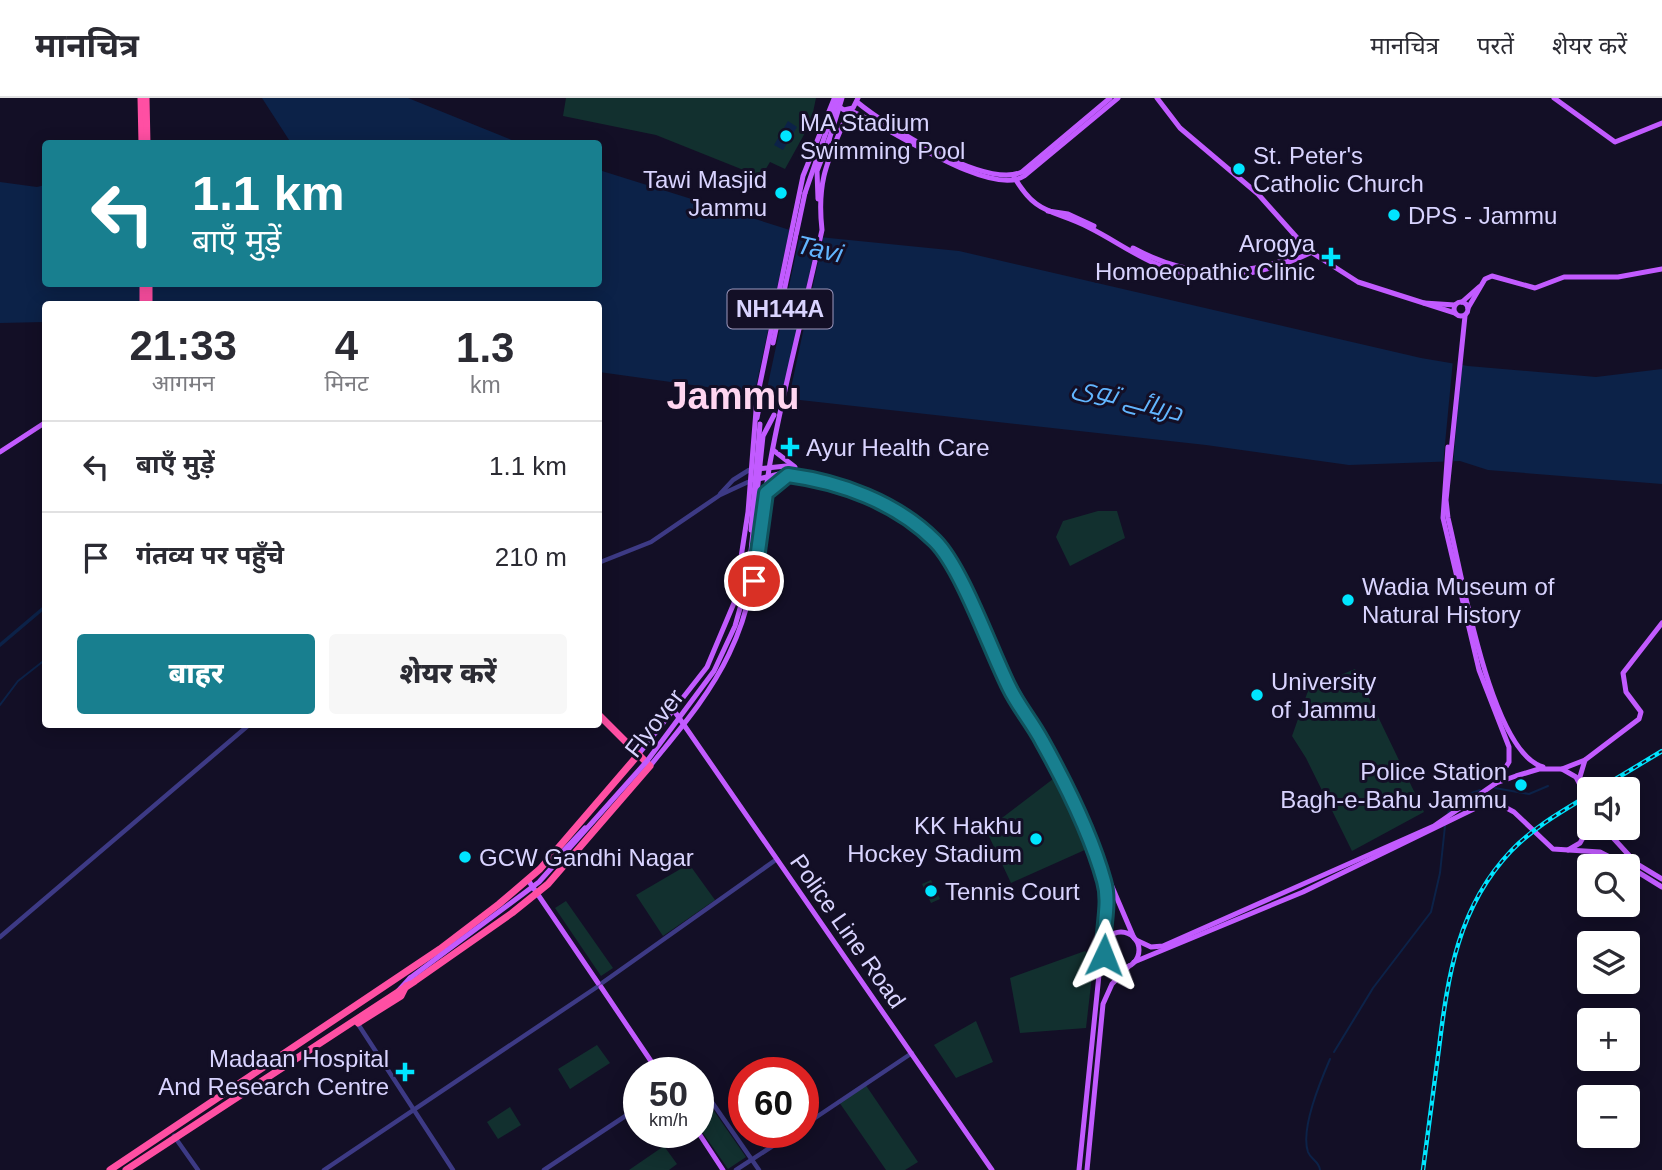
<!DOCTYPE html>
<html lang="hi">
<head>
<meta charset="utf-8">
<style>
  :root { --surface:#fff; --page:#f7f7f7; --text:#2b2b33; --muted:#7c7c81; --line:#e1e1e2; --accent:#187f8f }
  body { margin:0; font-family:Helvetica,Cairo,"Noto Sans Devanagari",sans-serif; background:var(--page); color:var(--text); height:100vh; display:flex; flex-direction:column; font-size:26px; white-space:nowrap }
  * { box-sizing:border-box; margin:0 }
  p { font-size:23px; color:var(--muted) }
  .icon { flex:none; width:38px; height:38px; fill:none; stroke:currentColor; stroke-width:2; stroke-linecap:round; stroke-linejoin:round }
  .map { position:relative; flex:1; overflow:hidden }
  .panel { position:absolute; left:42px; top:203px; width:560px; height:427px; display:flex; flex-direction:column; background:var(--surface); border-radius:7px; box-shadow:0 4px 18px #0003 }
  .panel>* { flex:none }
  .hud { position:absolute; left:42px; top:42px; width:560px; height:147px; border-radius:7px; box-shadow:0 4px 18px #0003; background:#187f8f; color:#fff; overflow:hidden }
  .tools { position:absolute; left:1577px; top:679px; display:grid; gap:14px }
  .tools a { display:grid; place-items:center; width:63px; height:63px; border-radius:7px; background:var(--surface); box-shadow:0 4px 18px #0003; font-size:35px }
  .speed { position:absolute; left:623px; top:959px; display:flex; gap:14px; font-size:35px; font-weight:700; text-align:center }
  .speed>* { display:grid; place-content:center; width:91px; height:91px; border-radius:50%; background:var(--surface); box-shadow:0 4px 18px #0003; line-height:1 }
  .speed small { font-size:18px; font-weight:400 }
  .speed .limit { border:10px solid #d22; background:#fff; color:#111 }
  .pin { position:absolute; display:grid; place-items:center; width:60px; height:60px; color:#fff; margin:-30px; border:4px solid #fff; border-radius:50%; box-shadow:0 2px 7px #0007 }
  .me { position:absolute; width:77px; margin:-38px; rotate:2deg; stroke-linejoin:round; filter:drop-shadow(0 0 5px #0008) }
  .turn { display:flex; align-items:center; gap:24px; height:147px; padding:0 35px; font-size:32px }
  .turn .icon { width:91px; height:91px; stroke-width:2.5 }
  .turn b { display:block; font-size:49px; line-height:60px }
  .eta { display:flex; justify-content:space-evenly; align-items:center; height:119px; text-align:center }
  .eta b { font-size:42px; font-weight:800; line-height:49px }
  .primary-button { display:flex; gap:14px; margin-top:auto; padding:14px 35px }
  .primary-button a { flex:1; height:80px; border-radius:7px; background:var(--accent); color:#fff; font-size:28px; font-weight:800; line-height:80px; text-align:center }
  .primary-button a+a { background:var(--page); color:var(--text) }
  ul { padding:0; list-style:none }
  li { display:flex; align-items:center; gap:21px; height:91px; padding:0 35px; border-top:2px solid var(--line) }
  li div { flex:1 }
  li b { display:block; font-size:26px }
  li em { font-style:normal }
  header { display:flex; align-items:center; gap:42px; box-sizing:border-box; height:98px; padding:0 35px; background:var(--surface); border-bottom:2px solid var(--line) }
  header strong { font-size:33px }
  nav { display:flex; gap:38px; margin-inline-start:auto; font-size:24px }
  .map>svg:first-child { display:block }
  .green { fill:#12302f }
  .water { fill:#0c2248 }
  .pier { fill:#130f26 }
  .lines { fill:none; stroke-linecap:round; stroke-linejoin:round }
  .stream { stroke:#0c2248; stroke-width:2 }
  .canal { stroke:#0c2248; stroke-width:3.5 }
  .minor { stroke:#3d3a85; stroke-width:4.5 }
  .major { stroke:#c25bff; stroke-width:5 }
  .highway { stroke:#ff4fa3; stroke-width:7 }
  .rail-casing { stroke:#00e5ff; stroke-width:4.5 }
  .rail { stroke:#130f26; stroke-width:2; stroke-dasharray:5; stroke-linecap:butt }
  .major-bridge { stroke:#c25bff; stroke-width:5 }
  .route-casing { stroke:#10535d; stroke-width:18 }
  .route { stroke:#187f8f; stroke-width:12 }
  .poi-dot { fill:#00e5ff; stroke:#130f26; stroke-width:2.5 }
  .labels { text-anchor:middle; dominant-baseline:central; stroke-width:6; stroke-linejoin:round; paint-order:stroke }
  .shield { fill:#130f26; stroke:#9e99be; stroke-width:2 }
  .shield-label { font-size:23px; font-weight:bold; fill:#d9d4ff }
  .poi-label { font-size:24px; fill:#d9d4ff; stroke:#130f26; text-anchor:start }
  .street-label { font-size:24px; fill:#d9d4ff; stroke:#130f26 }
  .water-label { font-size:26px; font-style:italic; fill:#62b6ff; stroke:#130f26 }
  .town-label { font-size:38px; font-weight:bold; fill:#ffd6f0; stroke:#130f26 }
</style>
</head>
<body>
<header>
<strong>मानचित्र</strong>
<nav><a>मानचित्र</a><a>परतें</a><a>शेयर करें</a></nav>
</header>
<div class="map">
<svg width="1662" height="1072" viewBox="0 0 1662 1072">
  <rect width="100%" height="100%" fill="#130f26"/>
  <!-- green -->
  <g class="green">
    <polygon points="566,0 816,0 811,24 785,71 770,64 761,79 656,37 563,18"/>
    <polygon points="1098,413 1117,413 1125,440 1070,468 1056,439 1063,423"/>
    <polygon points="1355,571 1424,714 1352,753 1306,660 1292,638 1309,590"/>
    <polygon points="1053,681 1087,751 1011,785 986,732"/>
    <polygon points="689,766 715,802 663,838 636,797"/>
    <polygon points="931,782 940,801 931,805 922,786"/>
    <polygon points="566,803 613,870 601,878 555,810"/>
    <polygon points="1085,853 1094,860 1086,930 1020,935 1010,880"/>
    <polygon points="976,923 993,964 956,980 934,947"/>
    <polygon points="597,947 610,965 570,991 558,971"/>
    <polygon points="865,986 918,1064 905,1072 886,1072 839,1004"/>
    <polygon points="698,990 746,1059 728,1071 698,1028"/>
    <polygon points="510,1009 521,1027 498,1041 487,1024"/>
    <polygon points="664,1048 677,1066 669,1072 629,1072"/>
  </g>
  <!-- water -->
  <g class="water">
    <polygon points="262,0 408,0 519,45 291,45"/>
    <polygon points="788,23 797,29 783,52 774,47"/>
    <polygon points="599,72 809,138 959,153 1421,260 1468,268 1596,279 1662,271 1662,386 1488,372 1460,363 1349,367 1206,347 800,302 599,274 598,206 46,206 45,224 0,225 0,84 37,89 45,87 46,186 598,186"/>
  </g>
  <!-- pier -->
  <g class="pier">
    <polygon points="790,129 801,132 765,300 754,298"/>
    <polygon points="818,136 824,136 788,304 782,303"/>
    <polygon points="1453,262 1462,264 1453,367 1443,367"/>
  </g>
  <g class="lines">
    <!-- stream -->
    <g class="stream">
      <polyline points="0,607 18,583 46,561"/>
      <polyline points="1495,690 1529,696 1548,688"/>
      <polyline points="1448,715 1460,699 1480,692"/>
      <polyline points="1334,954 1373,890 1431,814 1440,775 1445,728"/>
      <path d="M1320,1072c-1,-9 -9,-10 -12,-18 -8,-23 13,-72 22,-93"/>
    </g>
    <!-- canal -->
    <polyline class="canal" points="0,547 46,508"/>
    <!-- minor -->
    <g class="minor">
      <polyline points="720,396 733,382 749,372"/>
      <polyline points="598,465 651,444 720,397 748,384"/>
      <polyline points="0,839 250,626"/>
      <polyline points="602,885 777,761"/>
      <polyline points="358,926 453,1072"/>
      <polyline points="698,984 759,1072"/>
      <polyline points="803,1028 912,955"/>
      <polyline points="174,1038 198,1072"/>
      <polyline points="324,1072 597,889"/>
      <polyline points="544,1072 639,1009"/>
      <polyline points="736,1072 794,1034"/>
    </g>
    <!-- major -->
    <g class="major">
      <polyline points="1157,0 1180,30 1258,96 1308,152 1358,184 1455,215"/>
      <polyline points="1554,0 1615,44 1662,25"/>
      <path d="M857,4c29,24 128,87 165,70l88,-74"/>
      <polyline points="838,8 844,12 853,10 858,0"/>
      <path d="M1013,77c24,42 38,33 77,53 22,11 43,26 66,36 49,23 109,11 156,-12"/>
      <polyline points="818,101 817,73 829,42"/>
      <polyline points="1048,113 1068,116 1094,128"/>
      <path d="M1133,150c54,29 97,30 156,11"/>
      <circle cx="1461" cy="211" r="7"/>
      <polyline points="1462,204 1479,189"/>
      <polyline points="1424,205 1455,207"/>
      <polyline points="1468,210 1485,181 1492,178 1535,190 1564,179 1618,179 1662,171"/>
      <path d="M1465,218l-19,184 2,18c13,51 42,234 95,249"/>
      <polyline points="773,245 805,95"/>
      <polyline points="757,320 761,299"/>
      <polyline points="1448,349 1443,420 1479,572 1509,649 1509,664 1496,685"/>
      <polyline points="773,352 795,369"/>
      <polyline points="0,354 46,324"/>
      <polyline points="756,371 786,368 874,402 918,428 954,464 1011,581 1063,674 1134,840"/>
      <polyline points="754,382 779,376 815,381"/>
      <polyline points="754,392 762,394 763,411"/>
      <polyline points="767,395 788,377"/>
      <polyline points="949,461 1010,592 1043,645 1089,744 1105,787 1104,843"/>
      <polyline points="675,614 992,1072"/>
      <polyline points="638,657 707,569 734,505 748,414 757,300 803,78 834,1"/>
      <path d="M650,668c29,-36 59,-70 79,-112 30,-61 30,-126 41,-191 14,-78 35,-155 52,-233 -6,-53 8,-73 27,-120 36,14 141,89 175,66l94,-78"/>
      <polyline points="1562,671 1585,662 1639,621 1641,614 1626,594 1623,575 1662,525"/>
      <polyline points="1579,682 1585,662"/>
      <polyline points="1604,730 1637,766 1662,781"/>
      <polyline points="1568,752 1580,745 1589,729"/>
      <polyline points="1628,768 1662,789"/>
      <polyline points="528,782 598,885"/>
      <circle cx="1121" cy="852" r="18"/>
      <polyline points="1136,842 1151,849 1163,848 1434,728 1496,685 1516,678 1539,671 1562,671 1576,679 1589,704"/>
      <polyline points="1134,864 1303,794 1486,705 1499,706 1514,714 1553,751 1600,754 1627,768"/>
      <polyline points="601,889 659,975"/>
      <polyline points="398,893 410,880"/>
      <polyline points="698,1034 723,1072"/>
      <polyline points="1079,1072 1100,867 1104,859"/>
      <polyline points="1087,1072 1103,906 1112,886 1129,868"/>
    </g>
    <!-- highway -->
    <g class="highway">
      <polyline points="141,0 142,46"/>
      <polyline points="146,0 147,46"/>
      <polyline points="143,186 143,206"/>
      <polyline points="149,186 149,206"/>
      <polyline points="358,925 401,898 406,888"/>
      <polyline points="110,1072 440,851 499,806 540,771 638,657"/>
      <polyline points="126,1072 415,883 512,815 548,786 650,668 598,616"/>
    </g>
    <defs>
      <g id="rail">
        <polyline points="1599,691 1662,653"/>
        <path d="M1423,1072c5,-41 11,-81 16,-122 9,-73 19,-141 72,-197 23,-24 50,-39 78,-56"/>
      </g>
    </defs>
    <!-- rail casing -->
    <use href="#rail" class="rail-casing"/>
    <!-- rail -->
    <use href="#rail" class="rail"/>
    <!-- major-bridge -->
    <g class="major-bridge">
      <polyline points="829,42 842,0"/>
      <polyline points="805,95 838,0"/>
      <polyline points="751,432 760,326"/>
      <polyline points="554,763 585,730"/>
      <polyline points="410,880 539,784 647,663 714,573 735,528 748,482 763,338 774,317"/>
    </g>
  </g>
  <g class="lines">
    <defs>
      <path id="route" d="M754,483l12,-88 22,-18c52,7 108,27 147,66 27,27 55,108 74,146 9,19 23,35 33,54 24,43 49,93 62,140 7,24 -3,50 0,74"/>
    </defs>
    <!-- route casing -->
    <use href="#route" class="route-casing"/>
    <!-- route -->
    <use href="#route" class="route"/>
  </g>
  <!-- markers -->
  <g class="poi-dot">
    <circle cx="786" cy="38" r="7"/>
    <circle cx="1239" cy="71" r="7"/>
    <circle cx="781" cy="95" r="7"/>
    <circle cx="1394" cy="117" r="7"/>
    <path d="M1327.5 148.5h7v7h7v7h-7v7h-7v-7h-7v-7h7z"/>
    <path d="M786.5 338.5h7v7h7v7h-7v7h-7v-7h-7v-7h7z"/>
    <circle cx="1348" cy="502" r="7"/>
    <circle cx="1257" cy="597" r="7"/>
    <circle cx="1521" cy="687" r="7"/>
    <circle cx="1036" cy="741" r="7"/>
    <circle cx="465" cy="759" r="7"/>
    <circle cx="931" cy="793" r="7"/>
    <path d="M401.5 963.5h7v7h7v7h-7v7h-7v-7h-7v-7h7z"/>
  </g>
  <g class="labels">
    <!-- shield labels -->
    <rect class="shield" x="727.5" y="191.5" width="105" height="39" rx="5"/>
    <g class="shield-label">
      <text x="780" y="211">NH144A</text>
    </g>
    <!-- poi labels -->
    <g class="poi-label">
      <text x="800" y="24">MA Stadium<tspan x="800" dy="28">Swimming Pool</tspan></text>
      <text x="1253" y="57">St. Peter's<tspan x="1253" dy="28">Catholic Church</tspan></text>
      <text x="767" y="81" text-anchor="end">Tawi Masjid<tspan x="767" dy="28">Jammu</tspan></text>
      <text x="1408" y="117">DPS - Jammu</text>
      <text x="1315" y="145" text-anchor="end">Arogya<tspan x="1315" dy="28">Homoeopathic Clinic</tspan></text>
      <text x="806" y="349">Ayur Health Care</text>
      <text x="1362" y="488">Wadia Museum of<tspan x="1362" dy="28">Natural History</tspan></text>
      <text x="1271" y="583">University<tspan x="1271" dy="28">of Jammu</tspan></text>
      <text x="1507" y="673" text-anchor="end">Police Station<tspan x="1507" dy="28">Bagh-e-Bahu Jammu</tspan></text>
      <text x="1022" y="727" text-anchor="end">KK Hakhu<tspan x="1022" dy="28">Hockey Stadium</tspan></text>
      <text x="479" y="759">GCW Gandhi Nagar</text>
      <text x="945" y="793">Tennis Court</text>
      <text x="389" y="960" text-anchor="end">Madaan Hospital<tspan x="389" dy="28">And Research Centre</tspan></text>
    </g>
    <!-- street labels -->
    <g class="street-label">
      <text transform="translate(654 625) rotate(-52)">Flyover</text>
      <text transform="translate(848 833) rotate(55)">Police Line Road</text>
    </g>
    <!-- water labels -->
    <g class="water-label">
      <text transform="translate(820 151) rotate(13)">Tavi</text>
      <text transform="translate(1128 300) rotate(15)">دریائے توی</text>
    </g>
    <!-- town labels -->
    <g class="town-label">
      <text x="733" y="298">Jammu</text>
    </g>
  </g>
</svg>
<div class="tools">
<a><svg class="icon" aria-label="sound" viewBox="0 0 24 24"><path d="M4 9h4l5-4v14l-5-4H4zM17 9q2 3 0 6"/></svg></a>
<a><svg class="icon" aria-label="search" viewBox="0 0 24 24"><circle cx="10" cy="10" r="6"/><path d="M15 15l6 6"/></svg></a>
<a><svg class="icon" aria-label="layers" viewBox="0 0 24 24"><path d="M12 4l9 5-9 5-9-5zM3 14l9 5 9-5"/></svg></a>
<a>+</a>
<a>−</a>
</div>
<div class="speed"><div>50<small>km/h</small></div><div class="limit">60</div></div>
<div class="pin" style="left:754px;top:483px;background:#d93025"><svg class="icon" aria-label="arrive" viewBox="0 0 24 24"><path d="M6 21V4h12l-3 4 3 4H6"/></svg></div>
<svg class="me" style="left:1104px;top:857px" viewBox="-20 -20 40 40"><path d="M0-17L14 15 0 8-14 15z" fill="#187f8f" stroke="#fff" stroke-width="4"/></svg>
<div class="hud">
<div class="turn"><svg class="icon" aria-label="left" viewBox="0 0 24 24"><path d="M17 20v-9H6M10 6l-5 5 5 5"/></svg><div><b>1.1 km</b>बाएँ मुड़ें</div></div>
</div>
<section class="panel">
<div class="eta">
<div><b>21:33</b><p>आगमन</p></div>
<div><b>4</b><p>मिनट</p></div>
<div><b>1.3</b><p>km</p></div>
</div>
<ul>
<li><svg class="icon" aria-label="left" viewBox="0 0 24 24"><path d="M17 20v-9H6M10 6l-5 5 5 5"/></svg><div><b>बाएँ मुड़ें</b></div><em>1.1 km</em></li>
<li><svg class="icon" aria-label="arrive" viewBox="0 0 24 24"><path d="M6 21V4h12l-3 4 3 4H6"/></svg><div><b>गंतव्य पर पहुँचे</b></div><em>210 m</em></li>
</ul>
<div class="primary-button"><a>बाहर</a><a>शेयर करें</a></div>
</section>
</div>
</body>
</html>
